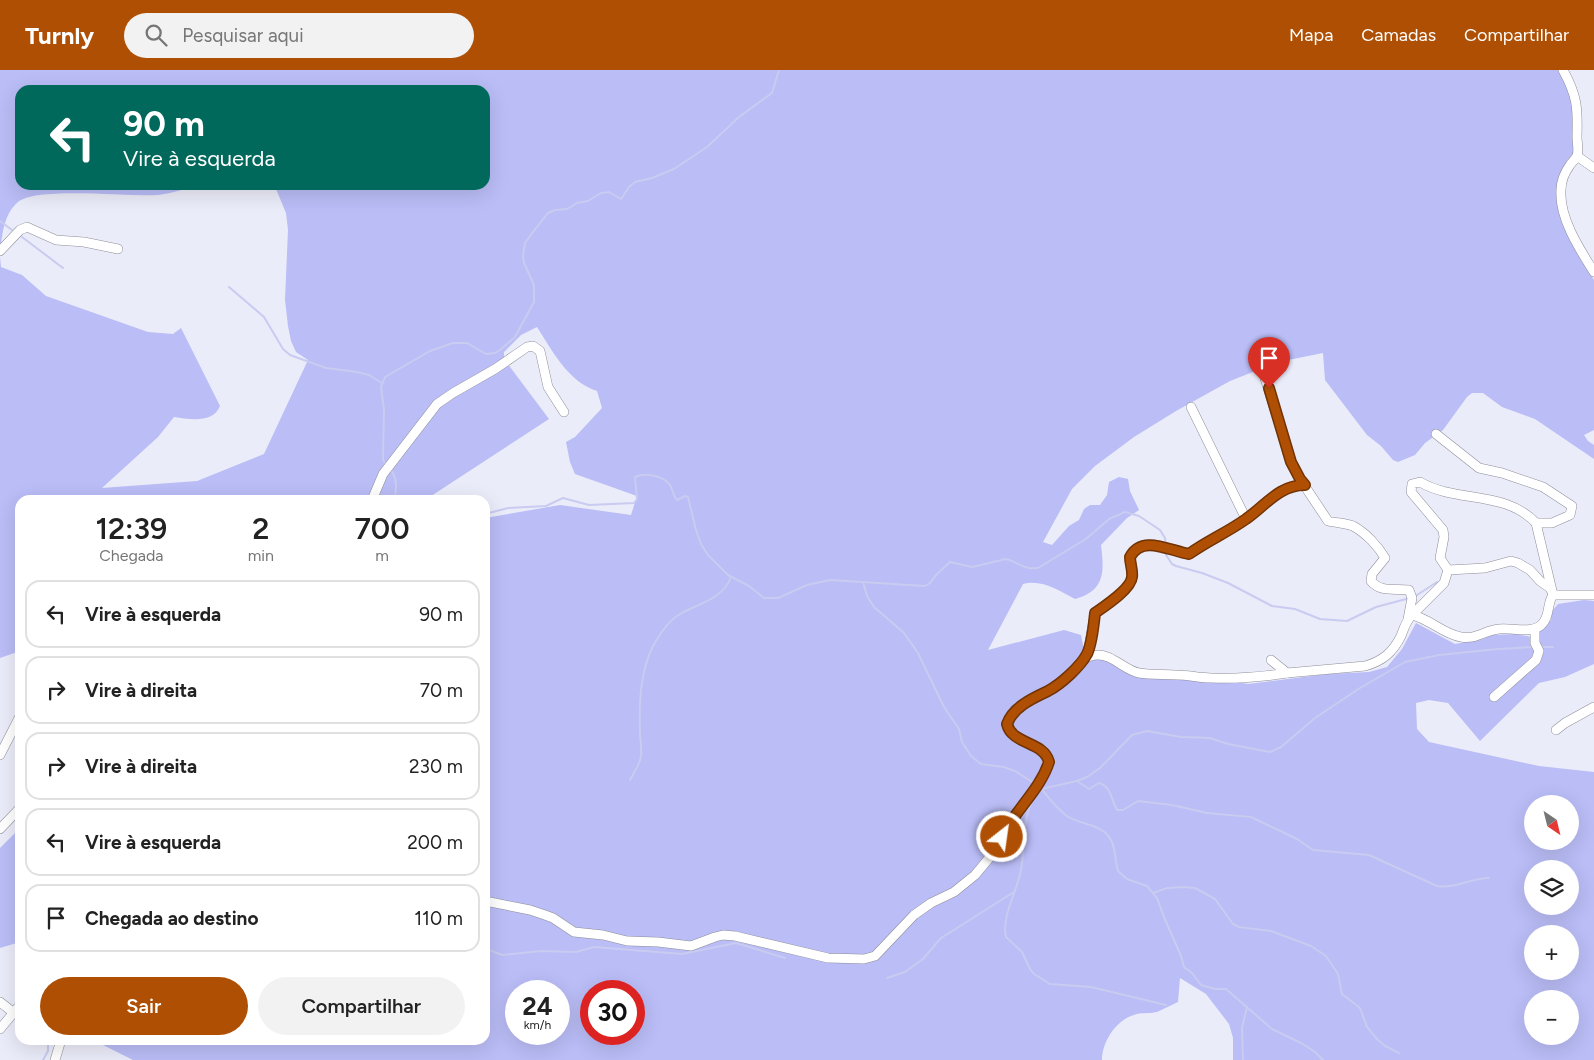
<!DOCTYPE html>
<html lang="pt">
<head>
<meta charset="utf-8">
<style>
  :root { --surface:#fff; --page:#f2f2f2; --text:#222; --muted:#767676; --line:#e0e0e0; --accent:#ae4f04 }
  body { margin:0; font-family:Figtree,sans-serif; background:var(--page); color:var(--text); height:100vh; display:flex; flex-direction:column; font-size:19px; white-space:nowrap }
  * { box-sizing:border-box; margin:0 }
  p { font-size:16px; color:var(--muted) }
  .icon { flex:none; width:28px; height:28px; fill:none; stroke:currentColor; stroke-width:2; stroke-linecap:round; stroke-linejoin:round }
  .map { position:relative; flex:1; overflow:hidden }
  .side { position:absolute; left:15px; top:425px; width:475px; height:550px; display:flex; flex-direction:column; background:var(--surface); border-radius:15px; box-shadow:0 5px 20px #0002 }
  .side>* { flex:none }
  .banner { position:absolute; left:15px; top:15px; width:475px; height:105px; border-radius:15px; box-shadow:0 5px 20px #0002; background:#00695c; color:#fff; overflow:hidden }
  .needle { width:32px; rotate:145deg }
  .buttons { position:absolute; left:1524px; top:725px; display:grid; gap:10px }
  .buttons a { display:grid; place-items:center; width:55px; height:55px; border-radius:50%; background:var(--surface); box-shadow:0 5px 20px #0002; font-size:25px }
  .speed { position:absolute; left:505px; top:910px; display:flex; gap:10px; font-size:25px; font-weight:700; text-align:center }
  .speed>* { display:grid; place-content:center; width:65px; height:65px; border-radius:50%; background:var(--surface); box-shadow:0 5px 20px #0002; line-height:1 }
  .speed small { font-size:12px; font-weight:400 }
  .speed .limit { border:8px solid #d22; background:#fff; color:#111 }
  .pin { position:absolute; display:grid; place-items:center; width:42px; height:42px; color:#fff; margin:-51px -21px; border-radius:50% 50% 50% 0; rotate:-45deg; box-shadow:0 0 5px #0007 }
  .pin .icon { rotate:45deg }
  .me { position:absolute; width:55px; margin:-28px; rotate:30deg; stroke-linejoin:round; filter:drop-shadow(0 0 4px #0008) }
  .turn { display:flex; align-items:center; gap:18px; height:105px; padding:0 25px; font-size:22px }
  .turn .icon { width:65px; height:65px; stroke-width:2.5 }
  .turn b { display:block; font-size:35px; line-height:42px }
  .eta { display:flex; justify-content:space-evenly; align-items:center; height:85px; text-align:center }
  .eta b { font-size:30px; font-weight:600; line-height:35px }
  .primary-button { display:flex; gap:10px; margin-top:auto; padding:10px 25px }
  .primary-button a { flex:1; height:58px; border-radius:30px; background:var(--accent); color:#fff; font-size:20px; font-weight:600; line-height:58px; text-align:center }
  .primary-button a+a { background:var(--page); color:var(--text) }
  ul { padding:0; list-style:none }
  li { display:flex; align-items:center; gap:15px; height:68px; margin:0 10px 8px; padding:0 15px; border:2px solid var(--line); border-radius:15px }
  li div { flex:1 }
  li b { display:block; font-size:19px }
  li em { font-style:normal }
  header { display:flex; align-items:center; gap:30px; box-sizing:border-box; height:70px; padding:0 25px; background:var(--accent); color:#fff }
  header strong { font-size:24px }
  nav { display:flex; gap:28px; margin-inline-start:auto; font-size:18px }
  .search { width:350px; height:45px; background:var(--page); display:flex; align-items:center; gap:12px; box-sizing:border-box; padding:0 18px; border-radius:28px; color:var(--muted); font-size:19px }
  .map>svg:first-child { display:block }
  .green { fill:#babdf6; fill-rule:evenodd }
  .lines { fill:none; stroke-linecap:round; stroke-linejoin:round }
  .stream { stroke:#c9cbf0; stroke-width:2 }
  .minor-casing { stroke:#8d8e99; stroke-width:10 }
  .minor { stroke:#fff; stroke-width:9 }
  .route-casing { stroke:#713303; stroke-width:12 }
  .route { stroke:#ae4f04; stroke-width:9 }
</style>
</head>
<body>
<header>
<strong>Turnly</strong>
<div class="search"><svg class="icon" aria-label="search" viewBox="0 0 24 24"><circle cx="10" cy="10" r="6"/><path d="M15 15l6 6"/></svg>Pesquisar aqui</div>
<nav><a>Mapa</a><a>Camadas</a><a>Compartilhar</a></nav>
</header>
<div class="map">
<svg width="1594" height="990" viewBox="0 0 1594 990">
  <rect width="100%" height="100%" fill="#ebecf9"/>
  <!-- green -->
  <g class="green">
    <path d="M0,0h1558l11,14 5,25 -2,22 3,34 -14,18 15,68 18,29v150l-10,5 4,6 6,4v14l-59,-40 -33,-12 -19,-14h-11l-5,4 -24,33 -18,13 -10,12 -17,7 -5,-2 -12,-14 -14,-11 -42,-55 -2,-27 -45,9 -48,19 -54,30 -42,26 -39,29 -23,23 -29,53 9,3 17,-19 10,-6 5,-11 6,-4h10l7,-10 2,-13 10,-5 9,2 2,12 9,19 -12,8 -26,27c3,26 5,45 -26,54 -16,-8 -33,-20 -52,-15l-35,66 76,-20 17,5 2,10 4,6 42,20 82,7 37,6 79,-10 42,-2 18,-5 15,-18 14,-26 39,21 28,-5 9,-4 24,-1 16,3 19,-17 1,-9 6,-7 26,-4 10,1v63l-29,13 -26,6 -59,58 -32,-38 -19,-3 -13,3 1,26 12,13 110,24 55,6v288h-361v-22l-4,-14 -23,-30 -26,-16 -2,24c-7,3 -14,7 -21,10 -8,2 -16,0 -23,3 -18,5 -32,27 -32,45h-969l-40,-20h392v-522l75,-13 71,10 6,-19 -62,-22 -5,-12 -4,-20 9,-5 27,-29 -5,-17c-29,-9 -45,-41 -60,-64l-16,8 -17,17v7l45,60 -124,81h-405v151l-20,7v-401l1,10 21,8 24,21 102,36 25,2 8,-6 39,78c-7,18 -31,13 -46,11l-16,20 -56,51 95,-7 67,-27 44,-94 -12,-8 -5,-11 -3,-15 -3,-26 3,-70 -2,-17 -10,-24 -4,-4h213v-95h-465v95h179c-13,4 -27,8 -41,10 -28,2 -122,-9 -140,7 -15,13 -16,34 -18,53zM1532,734h38v37h-38zM1532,799h38v37h-38zM1532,864h38v37h-38zM516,921h43v43h-43zM591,921h43v43h-43zM1532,929h38v37h-38z"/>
    <polygon points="20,758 20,872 0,878 0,778"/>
  </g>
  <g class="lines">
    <!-- stream -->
    <g class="stream">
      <polyline points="0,151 12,160"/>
      <polyline points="22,167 63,198"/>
      <polyline points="229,217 264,247 283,279 290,285 326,298 357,302 369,305 382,313"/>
      <polyline points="385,394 383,389 384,340 381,317 385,307 430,281 453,273 467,273 486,284 495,283 500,280 515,267 534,232 534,215 524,193 523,186 525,173 533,162 548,143 555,140 567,139 577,133 588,131 601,123 609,122 621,129 629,117 635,112 652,108 674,99 707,77 739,47 772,23 779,0"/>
      <path d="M390,399c8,9 7,20 4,31"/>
      <path d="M485,444l23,-6 38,-2 17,-8 26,7 45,-2 3,-4 -2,-22c10,-5 29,-1 35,8 3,5 3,11 7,15l8,-4 3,1 8,33 5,14 7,11 20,20 21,11 15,12h14l29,-13 23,-5 95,6 5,-3 6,-8 14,-13 22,5 34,-8c13,3 17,11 32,9l48,-29 23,-20 16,-7 14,4 21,14 5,8 1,7"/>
      <polyline points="1166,480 1166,485 1172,494 1176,496 1202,503 1228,513 1272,536 1295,539 1320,549 1347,551 1376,537 1410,528"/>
      <polyline points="863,512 867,526 874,537 904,563 918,583 944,637 959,659 962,672 971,686 981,694 1004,697 1015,701 1034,713"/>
      <polyline points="1414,527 1437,512"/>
      <polyline points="1540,577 1553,577"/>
      <path d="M630,710c4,-8 10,-15 11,-24 1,-8 -1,-16 -1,-23 -1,-29 0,-61 13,-87 7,-12 15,-25 27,-32 19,-11 42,-14 51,-37"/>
      <path d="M1077,711l12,8 10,-6c13,4 12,17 18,27h6l15,-9 34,4 35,8 44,4 46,22 16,11 56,5 68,31c17,3 35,-8 52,-8"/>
      <path d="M1040,717c8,10 16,21 27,29 14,9 36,8 44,24 5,10 4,21 7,31l9,8 20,7 10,12 7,19 17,39 3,11 8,6 9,12 14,4h11l46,40 29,14 14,9 8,8"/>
      <path d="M1040,718c-5,8 -10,15 -12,24 -6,19 -3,38 -7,58 -3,19 -20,47 -15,67l16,15 8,17 4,5 16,10 41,3 75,18"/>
      <polyline points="1041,719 1077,711 1087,707 1100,698 1132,665 1147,661 1181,667 1210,668 1228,674 1270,682 1281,677 1315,648 1360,618 1405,592 1439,585 1498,579 1533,577"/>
      <polyline points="1153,823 1167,818 1183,817 1195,818 1215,829 1233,854 1239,857 1271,861 1311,876 1326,886 1338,904 1342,924 1360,938 1367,957 1377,969 1385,976 1399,983"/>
      <polyline points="485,878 502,885 541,881 576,882 594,877 682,884 736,873 785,888"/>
      <polyline points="887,908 905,902 923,889 941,868 1014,822"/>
      <polyline points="43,990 48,981 48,970"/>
      <polyline points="1243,990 1242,958 1247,937"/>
    </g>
    <defs>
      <g id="minor">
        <path d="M1563,0c14,25 15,38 14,67 0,5 2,14 0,19 -1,3 -5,6 -7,9 -5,7 -9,17 -9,25 -2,28 19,60 33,82"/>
        <polyline points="1577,86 1594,98"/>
        <polyline points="0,181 20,160 27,157 56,170 84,172 118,179"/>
        <path d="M1264,305l27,87 9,17 28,42c8,2 18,2 25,5 13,7 25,20 32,32l-13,16 -1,7c10,12 24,7 38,9l3,8 -4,21"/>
        <polyline points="1191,337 1246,449"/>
        <polyline points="1436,364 1479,398 1502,403 1543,417 1572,436 1570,445 1552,453 1536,453"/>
        <polyline points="372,430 383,404 437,334 453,323 495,299 527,277 533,276 540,281 548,317 564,342"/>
        <path d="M1448,500l-8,-12 4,-21 -1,-7 -32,-38 1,-8 8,-2c36,21 85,8 116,41l17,72"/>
        <polyline points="1411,546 1444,513 1448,500 1485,498 1511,491 1518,493 1530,500 1540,511 1550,518 1552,522"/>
        <path d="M1084,590l4,-8 7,-39c10,-8 36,-24 37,-36 0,-7 -2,-13 -2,-20 12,-23 40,-7 59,-3 18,-13 39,-22 57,-35 19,-13 34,-34 59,-34"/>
        <path d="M1287,603l78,-7c18,-5 28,-14 36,-30 3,-8 5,-15 11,-21 18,4 31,19 49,22 15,3 24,-7 38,-8 12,-2 35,6 44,-6 7,-8 4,-20 10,-28h41"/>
        <polyline points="1494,627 1536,590 1539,581 1535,573 1535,559"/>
        <polyline points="1556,660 1565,653 1594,637"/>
        <polyline points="0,685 20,646"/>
        <polyline points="0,759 20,738"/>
        <path d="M485,831l45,9 15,5 8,3 21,14 29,3 24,6 31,1 33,4 24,-9 8,-2 12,1 93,22 36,1 11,-3 39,-41 17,-12 23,-11 21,-17 20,-24 13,-26 33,-46 8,-17c-4,-20 -38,-18 -41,-36 -3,-18 43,-35 54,-44 11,-9 19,-27 35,-27 15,-1 27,15 42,18 12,2 25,1 38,2 11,0 23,3 34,3 26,1 51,-1 76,-5l-16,-13"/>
        <polyline points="0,932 14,943"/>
        <polyline points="0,959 20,935"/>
        <polyline points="55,990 61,970"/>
      </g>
    </defs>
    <!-- minor casing -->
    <use href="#minor" class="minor-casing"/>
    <!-- minor -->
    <use href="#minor" class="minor"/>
  </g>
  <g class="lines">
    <defs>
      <path id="route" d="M1002,767c13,-27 38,-47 47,-75 -5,-21 -37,-17 -42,-38 6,-17 26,-26 41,-33 13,-7 32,-24 39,-37 4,-8 7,-31 8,-41 10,-7 36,-24 37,-36 1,-7 -2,-13 -2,-20 12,-23 40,-6 59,-3 18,-13 39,-22 57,-35 19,-13 33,-34 59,-34l-5,-6 -9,-17 -22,-74"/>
    </defs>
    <!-- route casing -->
    <use href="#route" class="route-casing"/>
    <!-- route -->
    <use href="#route" class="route"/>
  </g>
</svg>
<div class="buttons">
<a><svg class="needle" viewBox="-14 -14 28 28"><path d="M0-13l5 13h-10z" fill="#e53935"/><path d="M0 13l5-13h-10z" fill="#767676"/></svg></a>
<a><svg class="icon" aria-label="layers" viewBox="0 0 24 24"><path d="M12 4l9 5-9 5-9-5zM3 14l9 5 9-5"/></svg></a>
<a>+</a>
<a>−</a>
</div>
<div class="speed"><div>24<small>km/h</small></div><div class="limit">30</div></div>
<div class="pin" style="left:1269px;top:318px;background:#d93025"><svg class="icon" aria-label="arrive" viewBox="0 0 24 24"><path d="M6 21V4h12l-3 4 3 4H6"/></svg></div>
<svg class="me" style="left:1002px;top:767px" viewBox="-20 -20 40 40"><circle r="17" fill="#ae4f04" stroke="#fff" stroke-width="3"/><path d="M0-11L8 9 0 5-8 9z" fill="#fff"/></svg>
<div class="banner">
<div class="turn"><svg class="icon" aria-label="left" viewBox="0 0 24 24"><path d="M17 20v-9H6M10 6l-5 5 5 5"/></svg><div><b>90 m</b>Vire à esquerda</div></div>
</div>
<section class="side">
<div class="eta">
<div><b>12:39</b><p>Chegada</p></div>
<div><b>2</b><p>min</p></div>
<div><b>700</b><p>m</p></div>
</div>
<ul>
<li><svg class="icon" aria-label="left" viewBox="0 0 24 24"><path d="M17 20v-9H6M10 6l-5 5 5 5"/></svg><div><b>Vire à esquerda</b></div><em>90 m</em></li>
<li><svg class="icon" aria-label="right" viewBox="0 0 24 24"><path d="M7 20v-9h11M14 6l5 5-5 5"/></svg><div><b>Vire à direita</b></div><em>70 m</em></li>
<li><svg class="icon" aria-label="right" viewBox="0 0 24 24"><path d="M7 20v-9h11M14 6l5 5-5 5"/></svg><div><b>Vire à direita</b></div><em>230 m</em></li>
<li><svg class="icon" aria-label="left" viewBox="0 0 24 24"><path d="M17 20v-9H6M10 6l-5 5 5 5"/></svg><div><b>Vire à esquerda</b></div><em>200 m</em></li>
<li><svg class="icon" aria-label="arrive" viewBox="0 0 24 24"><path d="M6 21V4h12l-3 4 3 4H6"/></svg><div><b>Chegada ao destino</b></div><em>110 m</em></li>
</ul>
<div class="primary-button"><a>Sair</a><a>Compartilhar</a></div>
</section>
</div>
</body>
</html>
